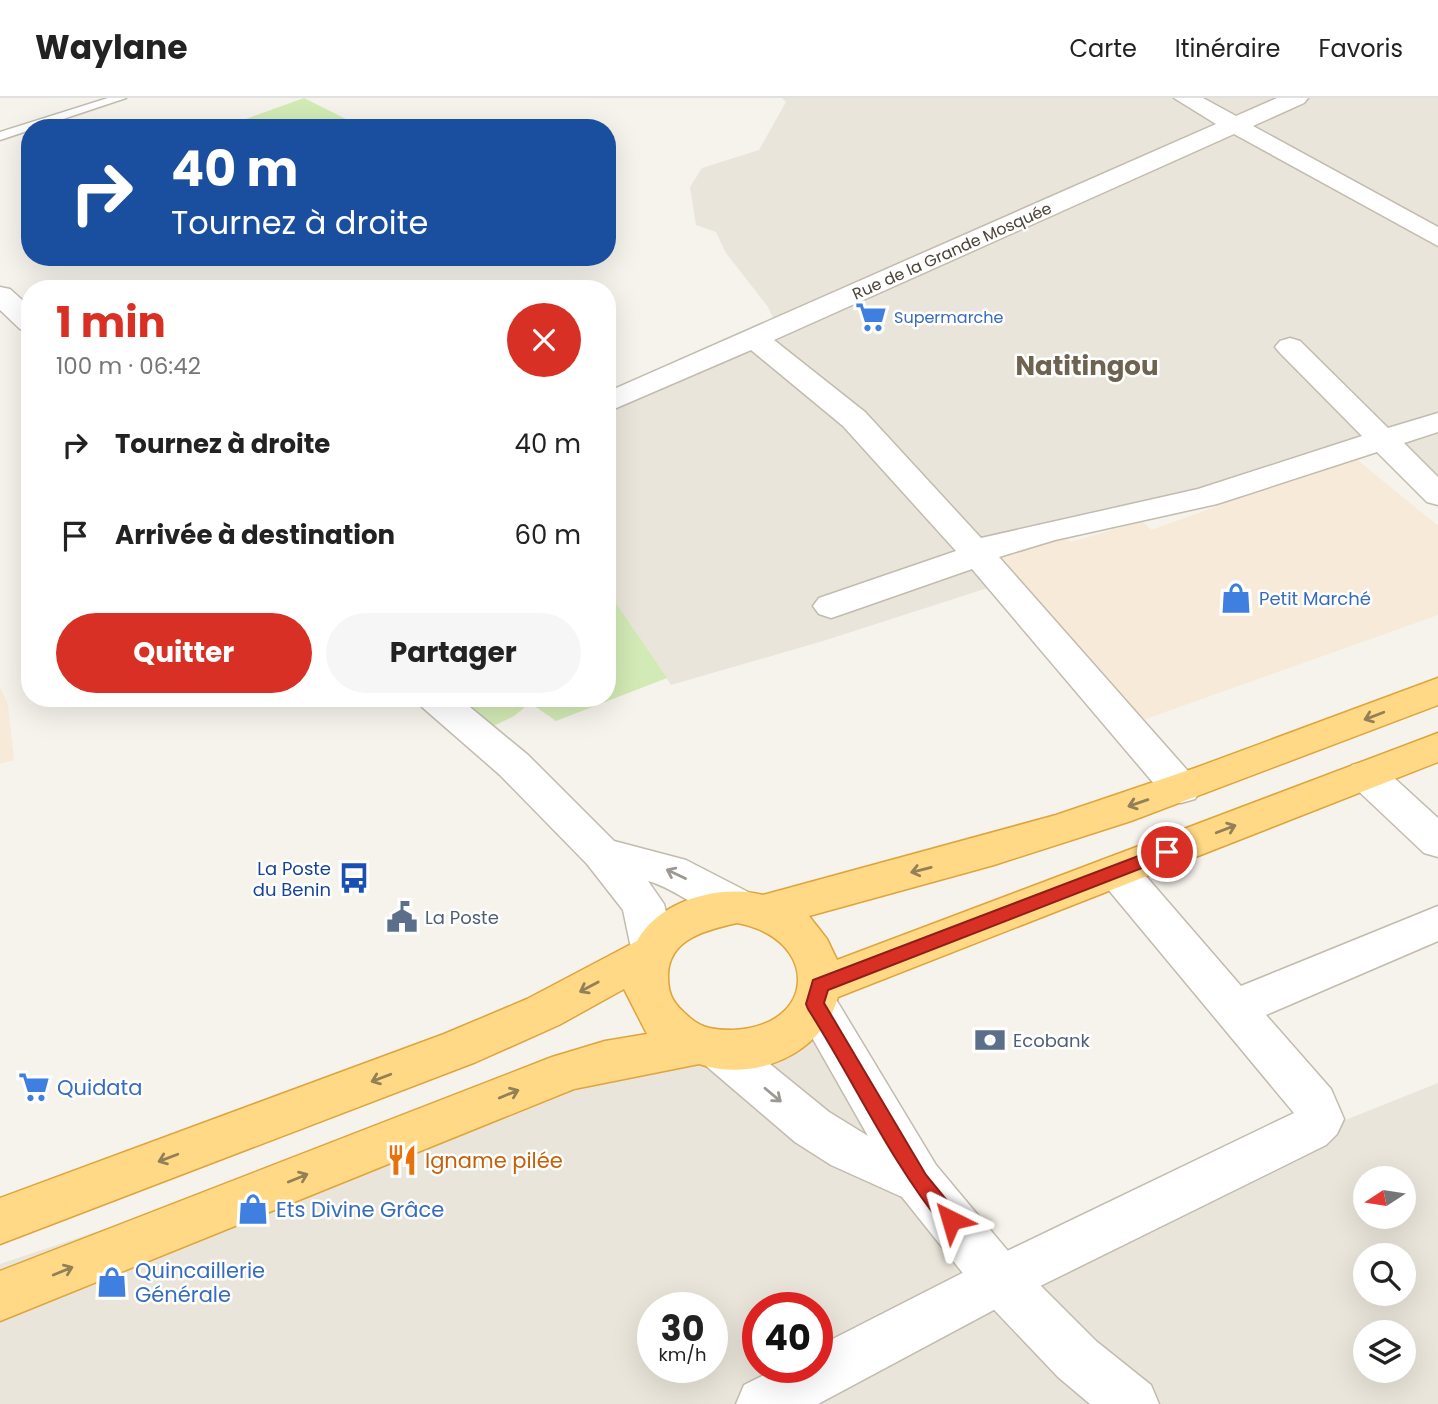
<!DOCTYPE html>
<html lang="fr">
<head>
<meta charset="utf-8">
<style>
  :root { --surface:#fff; --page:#f6f6f6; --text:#222; --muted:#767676; --line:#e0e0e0; --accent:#d93025 }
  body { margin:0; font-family:Poppins,sans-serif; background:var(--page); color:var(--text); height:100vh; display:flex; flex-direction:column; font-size:26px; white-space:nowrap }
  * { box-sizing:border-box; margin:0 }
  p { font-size:23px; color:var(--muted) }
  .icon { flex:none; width:38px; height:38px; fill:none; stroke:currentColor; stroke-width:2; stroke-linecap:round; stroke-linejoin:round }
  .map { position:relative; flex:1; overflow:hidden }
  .sheet { position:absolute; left:21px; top:182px; width:595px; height:427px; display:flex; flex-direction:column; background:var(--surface); border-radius:28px; box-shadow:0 7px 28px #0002 }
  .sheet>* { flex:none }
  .guide { position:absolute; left:21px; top:21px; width:595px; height:147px; border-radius:28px; box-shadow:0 7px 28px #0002; background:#1a4fa0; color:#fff; overflow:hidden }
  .needle { width:46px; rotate:258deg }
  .buttons { position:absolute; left:1353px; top:1068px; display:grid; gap:14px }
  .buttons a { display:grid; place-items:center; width:63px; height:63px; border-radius:50%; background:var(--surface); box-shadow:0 7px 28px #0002; font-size:35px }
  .speed { position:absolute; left:637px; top:1194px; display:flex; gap:14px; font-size:35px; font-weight:700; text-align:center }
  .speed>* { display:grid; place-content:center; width:91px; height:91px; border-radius:50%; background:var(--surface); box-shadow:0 7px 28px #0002; line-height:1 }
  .speed small { font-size:18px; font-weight:400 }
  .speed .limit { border:10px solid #d22; background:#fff; color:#111 }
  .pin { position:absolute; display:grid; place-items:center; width:60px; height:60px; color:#fff; margin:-30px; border:4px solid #fff; border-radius:50%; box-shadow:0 2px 7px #0007 }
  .me { position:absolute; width:77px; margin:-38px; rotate:320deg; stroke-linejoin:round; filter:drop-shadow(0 0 5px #0008) }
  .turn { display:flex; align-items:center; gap:24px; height:147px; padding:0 35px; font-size:32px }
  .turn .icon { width:91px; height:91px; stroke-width:2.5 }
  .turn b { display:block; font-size:49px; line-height:60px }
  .round { display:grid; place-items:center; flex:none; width:74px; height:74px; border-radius:37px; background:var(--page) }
  .headline { display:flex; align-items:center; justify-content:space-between; height:119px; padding:0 35px }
  h1 { font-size:42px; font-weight:700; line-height:52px; color:var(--accent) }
  .primary-button { display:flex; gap:14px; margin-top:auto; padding:14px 35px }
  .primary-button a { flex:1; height:80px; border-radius:42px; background:var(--accent); color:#fff; font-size:28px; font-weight:700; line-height:80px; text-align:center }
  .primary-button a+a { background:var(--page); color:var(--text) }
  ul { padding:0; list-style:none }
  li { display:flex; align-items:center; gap:21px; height:91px; padding:0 35px }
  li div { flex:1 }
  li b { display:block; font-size:26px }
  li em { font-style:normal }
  header { display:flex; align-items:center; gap:42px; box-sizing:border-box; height:98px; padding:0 35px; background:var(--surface); border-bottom:2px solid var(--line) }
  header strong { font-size:33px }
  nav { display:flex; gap:38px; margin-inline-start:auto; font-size:24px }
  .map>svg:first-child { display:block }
  .residential { fill:#eae5da; fill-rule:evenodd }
  .commercial { fill:#f7ead8 }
  .green { fill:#d2eab5 }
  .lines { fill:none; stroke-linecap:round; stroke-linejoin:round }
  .service-casing { stroke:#c2bbae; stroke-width:3 }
  .minor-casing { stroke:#c2bbae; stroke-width:3 }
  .tertiary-casing { stroke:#c2bbae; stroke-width:3 }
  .trunk-casing { stroke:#e0a43c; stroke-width:3 }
  .service { fill:#fff; fill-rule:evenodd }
  .minor { fill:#fff; fill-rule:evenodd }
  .tertiary { fill:#fff; fill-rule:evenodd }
  .trunk { fill:#ffd985; fill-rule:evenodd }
  .oneway { stroke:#938057 }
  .oneway2 { stroke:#9c9892 }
  .route { fill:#d93025; stroke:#8d1f18; stroke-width:2 }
  .labels { text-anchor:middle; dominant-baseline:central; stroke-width:5; stroke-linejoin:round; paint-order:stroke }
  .far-street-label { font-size:16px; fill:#4b4439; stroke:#fff }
  .far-shop-label { font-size:16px; fill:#366cbe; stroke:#fff; text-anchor:start }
  .shop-label { font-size:18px; fill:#366cbe; stroke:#fff; text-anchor:start }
  .transit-label { font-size:18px; fill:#164399; stroke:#fff; text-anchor:end }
  .service-label { font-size:18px; fill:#4e5e75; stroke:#fff; text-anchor:start }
  .near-shop-label { font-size:21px; fill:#366cbe; stroke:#fff; text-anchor:start }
  .near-food-label { font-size:21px; fill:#c56008; stroke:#fff; text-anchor:start }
  .far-town-label { font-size:26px; font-weight:bold; fill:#6e6250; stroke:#fff }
</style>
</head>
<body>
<header>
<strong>Waylane</strong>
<nav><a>Carte</a><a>Itinéraire</a><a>Favoris</a></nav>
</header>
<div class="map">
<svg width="1438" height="1306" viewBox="0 0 1438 1306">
  <rect width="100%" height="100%" fill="#f6f3ec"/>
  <!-- residential -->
  <g class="residential">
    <polygon points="782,0 1438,0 1438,392 1382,335 1065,430 1000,486 823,543 671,587 607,492 607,310 779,232 768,209 726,155 716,134 696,127 690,89 702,70 759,52 786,4"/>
    <path d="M813,915l194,283 326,-171 105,-42v321h-1438v-140l579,-194zM1365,1080h39v38h-39zM1365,1157h39v38h-39zM653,1209h59v60h-59zM758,1209h59v60h-59zM1365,1234h39v38h-39z"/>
  </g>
  <!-- commercial -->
  <g class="commercial">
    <polygon points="1354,359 1438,428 1438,517 1143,622 992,451 1053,433 1071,444 1142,423 1151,432"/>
    <polygon points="0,589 8,607 14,662 0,666"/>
  </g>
  <!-- green -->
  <g class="green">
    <polygon points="304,0 364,30 226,28"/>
    <polygon points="607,492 667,580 556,623 530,605 514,618 483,633 446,600 607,600"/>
  </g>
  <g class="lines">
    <defs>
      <polygon id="service" points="108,0 126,0 0,42 0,34"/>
      <g id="minor">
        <polygon points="1174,0 1203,0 1236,18 1277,0 1308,0 1304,5 1253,28 1438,129 1438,148 1234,36 774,242 865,314 981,440 1198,391 1362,338 1280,255 1275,249 1280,243 1290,240 1300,243 1388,330 1438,315 1438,334 1404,345 1438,379 1438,407 1427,404 1377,354 1217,406 1055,442 999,459 1195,681 1201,691 1195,701 1181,705 1167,701 972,471 843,516 831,520 819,516 813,508 819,500 956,453 843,328 751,252 607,314 607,294 1216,26"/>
        <polygon points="1366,663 1380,667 1438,720 1438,759 1424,755 1352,687 1346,677 1352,667"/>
        <polygon points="1117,757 1132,762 1241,888 1438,808 1438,843 1266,917 1331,991 1344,1021 1337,1036 1326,1047 1018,1199 818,1306 736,1306 744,1287 780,1269 817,1269 817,1249 982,1165 1294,1015 1102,784 1096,773 1102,762"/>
      </g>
      <g id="tertiary">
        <polygon points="0,189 10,191 30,209 30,233 20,231 0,212"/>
        <path d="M417,600h42l69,57 86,86 72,19 66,34 6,12 -6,12c-36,11 -69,-28 -104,-37l16,23 11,44 -7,12 -15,5 -15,-5 -7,-12 -8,-38 -36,-46 -87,-89 -78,-68z"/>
        <polygon points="815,888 831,893 936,1067 1018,1165 1096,1243 1151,1287 1159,1306 1090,1306 1058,1279 982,1199 902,1099 831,1067 795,1044 705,967 698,953 705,939 721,934 737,939 829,1014 868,1038 793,906 799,893"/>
      </g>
      <path id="trunk" d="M1438,580v27l-307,116 -137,44 -185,51 18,23 10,21 601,-227v29l-600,235c-16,57 -83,86 -139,67l-125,25 -574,232v-50l552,-214 53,-16 42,-7 -23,-45 -65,36 -83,37 -476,182v-46l444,-164 83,-35 110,-58c23,-41 83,-57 126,-46l293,-80 139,-47zM737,825c82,15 82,103 -4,107 -17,0 -31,-1 -44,-13 -15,-13 -21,-21 -21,-41 0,-37 38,-46 69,-53z"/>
    </defs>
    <!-- service casing -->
    <use href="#service" class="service-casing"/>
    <!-- minor casing -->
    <use href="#minor" class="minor-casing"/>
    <!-- tertiary casing -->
    <use href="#tertiary" class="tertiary-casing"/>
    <!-- trunk casing -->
    <use href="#trunk" class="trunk-casing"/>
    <!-- service -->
    <use href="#service" class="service"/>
    <!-- minor -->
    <use href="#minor" class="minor"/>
    <!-- tertiary -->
    <use href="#tertiary" class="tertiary"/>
    <!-- trunk -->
    <use href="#trunk" class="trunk"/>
  </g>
  <!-- one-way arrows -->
  <defs><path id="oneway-shaft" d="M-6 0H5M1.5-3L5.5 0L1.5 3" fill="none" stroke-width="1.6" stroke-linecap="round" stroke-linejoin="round" transform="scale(1.75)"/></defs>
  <g class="oneway">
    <use href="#oneway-shaft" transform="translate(1374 618) rotate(159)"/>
    <use href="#oneway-shaft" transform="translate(1138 705) rotate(161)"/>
    <use href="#oneway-shaft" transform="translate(1226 731) rotate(-21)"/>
    <use href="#oneway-shaft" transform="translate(921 772) rotate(166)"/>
    <use href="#oneway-shaft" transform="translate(589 889) rotate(152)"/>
    <use href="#oneway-shaft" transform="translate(381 980) rotate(159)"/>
    <use href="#oneway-shaft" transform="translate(509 996) rotate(-22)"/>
    <use href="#oneway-shaft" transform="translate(168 1060) rotate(159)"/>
    <use href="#oneway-shaft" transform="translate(298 1080) rotate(-22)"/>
    <use href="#oneway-shaft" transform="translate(63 1173) rotate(-22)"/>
  </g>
  <g class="oneway2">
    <use href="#oneway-shaft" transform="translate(676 776) rotate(-155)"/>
    <use href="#oneway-shaft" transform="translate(773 997) rotate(40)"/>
  </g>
  <!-- route -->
  <path class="route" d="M1167,747l6,2 2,5 -2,4 -345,134 -4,13 102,172 32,39 3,6 -3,7 -7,3 -7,-3c-54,-66 -90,-146 -136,-218l-2,-5 7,-24z"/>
  <!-- icons -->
  <defs>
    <symbol id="supermarket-bare" viewBox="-9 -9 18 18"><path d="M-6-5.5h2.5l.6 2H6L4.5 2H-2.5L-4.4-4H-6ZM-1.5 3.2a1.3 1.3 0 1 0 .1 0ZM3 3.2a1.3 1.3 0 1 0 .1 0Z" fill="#3f7fe0" stroke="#fff" stroke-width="2.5" paint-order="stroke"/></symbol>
    <symbol id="shop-bare" viewBox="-9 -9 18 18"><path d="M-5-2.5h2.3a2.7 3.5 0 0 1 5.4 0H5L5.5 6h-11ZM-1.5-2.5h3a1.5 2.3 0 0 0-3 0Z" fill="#3f7fe0" stroke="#fff" stroke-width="2.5" paint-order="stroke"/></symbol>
    <symbol id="bus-bare" viewBox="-9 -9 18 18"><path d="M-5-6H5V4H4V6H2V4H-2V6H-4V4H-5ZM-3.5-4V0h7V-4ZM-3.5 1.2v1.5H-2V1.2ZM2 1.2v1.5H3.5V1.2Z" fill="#1a4fb4" stroke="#fff" stroke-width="2.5" paint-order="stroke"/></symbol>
    <symbol id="civic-bare" viewBox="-9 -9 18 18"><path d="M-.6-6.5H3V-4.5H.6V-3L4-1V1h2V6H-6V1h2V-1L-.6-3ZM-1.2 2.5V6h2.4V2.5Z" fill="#5c6f8a" stroke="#fff" stroke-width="2.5" paint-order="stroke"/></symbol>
    <symbol id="bank-bare" viewBox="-9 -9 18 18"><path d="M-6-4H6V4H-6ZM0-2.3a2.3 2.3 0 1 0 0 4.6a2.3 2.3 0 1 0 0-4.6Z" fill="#5c6f8a" stroke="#fff" stroke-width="2.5" paint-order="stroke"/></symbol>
    <symbol id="restaurant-bare" viewBox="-9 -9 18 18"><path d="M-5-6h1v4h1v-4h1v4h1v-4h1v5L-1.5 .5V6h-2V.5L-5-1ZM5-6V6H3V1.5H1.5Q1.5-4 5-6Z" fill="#e8710a" stroke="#fff" stroke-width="2.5" paint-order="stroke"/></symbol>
  </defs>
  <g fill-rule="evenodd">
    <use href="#supermarket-bare" x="849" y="197" width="44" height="44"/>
    <use href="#shop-bare" x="1214" y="478" width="44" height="44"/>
    <use href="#bus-bare" x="332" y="758" width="44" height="44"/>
    <use href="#civic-bare" x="380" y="797" width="44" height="44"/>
    <use href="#bank-bare" x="968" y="920" width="44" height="44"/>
    <use href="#supermarket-bare" x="12" y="967" width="44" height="44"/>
    <use href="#restaurant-bare" x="380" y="1040" width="44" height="44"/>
    <use href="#shop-bare" x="231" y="1089" width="44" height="44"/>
    <use href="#shop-bare" x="90" y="1162" width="44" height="44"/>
  </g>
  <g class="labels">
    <!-- far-street labels -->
    <g class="far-street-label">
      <text transform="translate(952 153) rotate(-24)">Rue de la Grande Mosquée</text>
    </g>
    <!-- far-shop labels -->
    <g class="far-shop-label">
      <text x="894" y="219">Supermarche</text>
    </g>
    <!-- shop labels -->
    <g class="shop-label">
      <text x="1259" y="500">Petit Marché</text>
    </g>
    <!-- transit labels -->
    <g class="transit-label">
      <text x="331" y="770">La Poste<tspan x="331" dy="21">du Benin</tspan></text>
    </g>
    <!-- service labels -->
    <g class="service-label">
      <text x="425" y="819">La Poste</text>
      <text x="1013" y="942">Ecobank</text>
    </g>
    <!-- near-shop labels -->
    <g class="near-shop-label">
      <text x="57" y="989">Quidata</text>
      <text x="276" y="1111">Ets Divine Grâce</text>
      <text x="135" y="1172">Quincaillerie<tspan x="135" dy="24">Générale</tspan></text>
    </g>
    <!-- near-food labels -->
    <g class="near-food-label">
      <text x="425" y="1062">Igname pilée</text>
    </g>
    <!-- far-town labels -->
    <g class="far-town-label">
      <text x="1087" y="268">Natitingou</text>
    </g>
  </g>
</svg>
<div class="buttons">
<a><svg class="needle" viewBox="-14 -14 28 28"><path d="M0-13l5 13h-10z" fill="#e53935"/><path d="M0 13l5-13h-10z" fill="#767676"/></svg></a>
<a><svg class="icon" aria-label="search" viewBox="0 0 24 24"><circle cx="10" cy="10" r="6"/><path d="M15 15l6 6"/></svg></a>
<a><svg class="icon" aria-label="layers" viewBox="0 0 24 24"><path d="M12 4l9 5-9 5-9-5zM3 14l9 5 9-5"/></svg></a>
</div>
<div class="speed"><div>30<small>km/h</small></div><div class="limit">40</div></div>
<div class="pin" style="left:1167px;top:754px;background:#d93025"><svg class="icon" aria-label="arrive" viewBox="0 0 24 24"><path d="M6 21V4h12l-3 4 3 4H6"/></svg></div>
<svg class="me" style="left:951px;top:1122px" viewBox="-20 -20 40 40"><path d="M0-17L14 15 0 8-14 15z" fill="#d93025" stroke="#fff" stroke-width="4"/></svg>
<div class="guide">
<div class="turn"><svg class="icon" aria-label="right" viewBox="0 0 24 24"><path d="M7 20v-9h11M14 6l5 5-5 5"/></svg><div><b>40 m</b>Tournez à droite</div></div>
</div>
<section class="sheet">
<div class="headline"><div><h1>1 min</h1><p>100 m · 06:42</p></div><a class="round" style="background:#d93025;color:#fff"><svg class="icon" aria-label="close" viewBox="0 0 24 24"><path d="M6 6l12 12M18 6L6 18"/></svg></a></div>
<ul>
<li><svg class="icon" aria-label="right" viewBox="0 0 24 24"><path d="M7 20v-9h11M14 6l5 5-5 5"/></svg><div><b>Tournez à droite</b></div><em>40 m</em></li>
<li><svg class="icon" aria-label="arrive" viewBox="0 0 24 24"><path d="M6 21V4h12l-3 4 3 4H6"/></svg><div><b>Arrivée à destination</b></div><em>60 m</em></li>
</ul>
<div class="primary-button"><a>Quitter</a><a>Partager</a></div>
</section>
</div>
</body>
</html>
